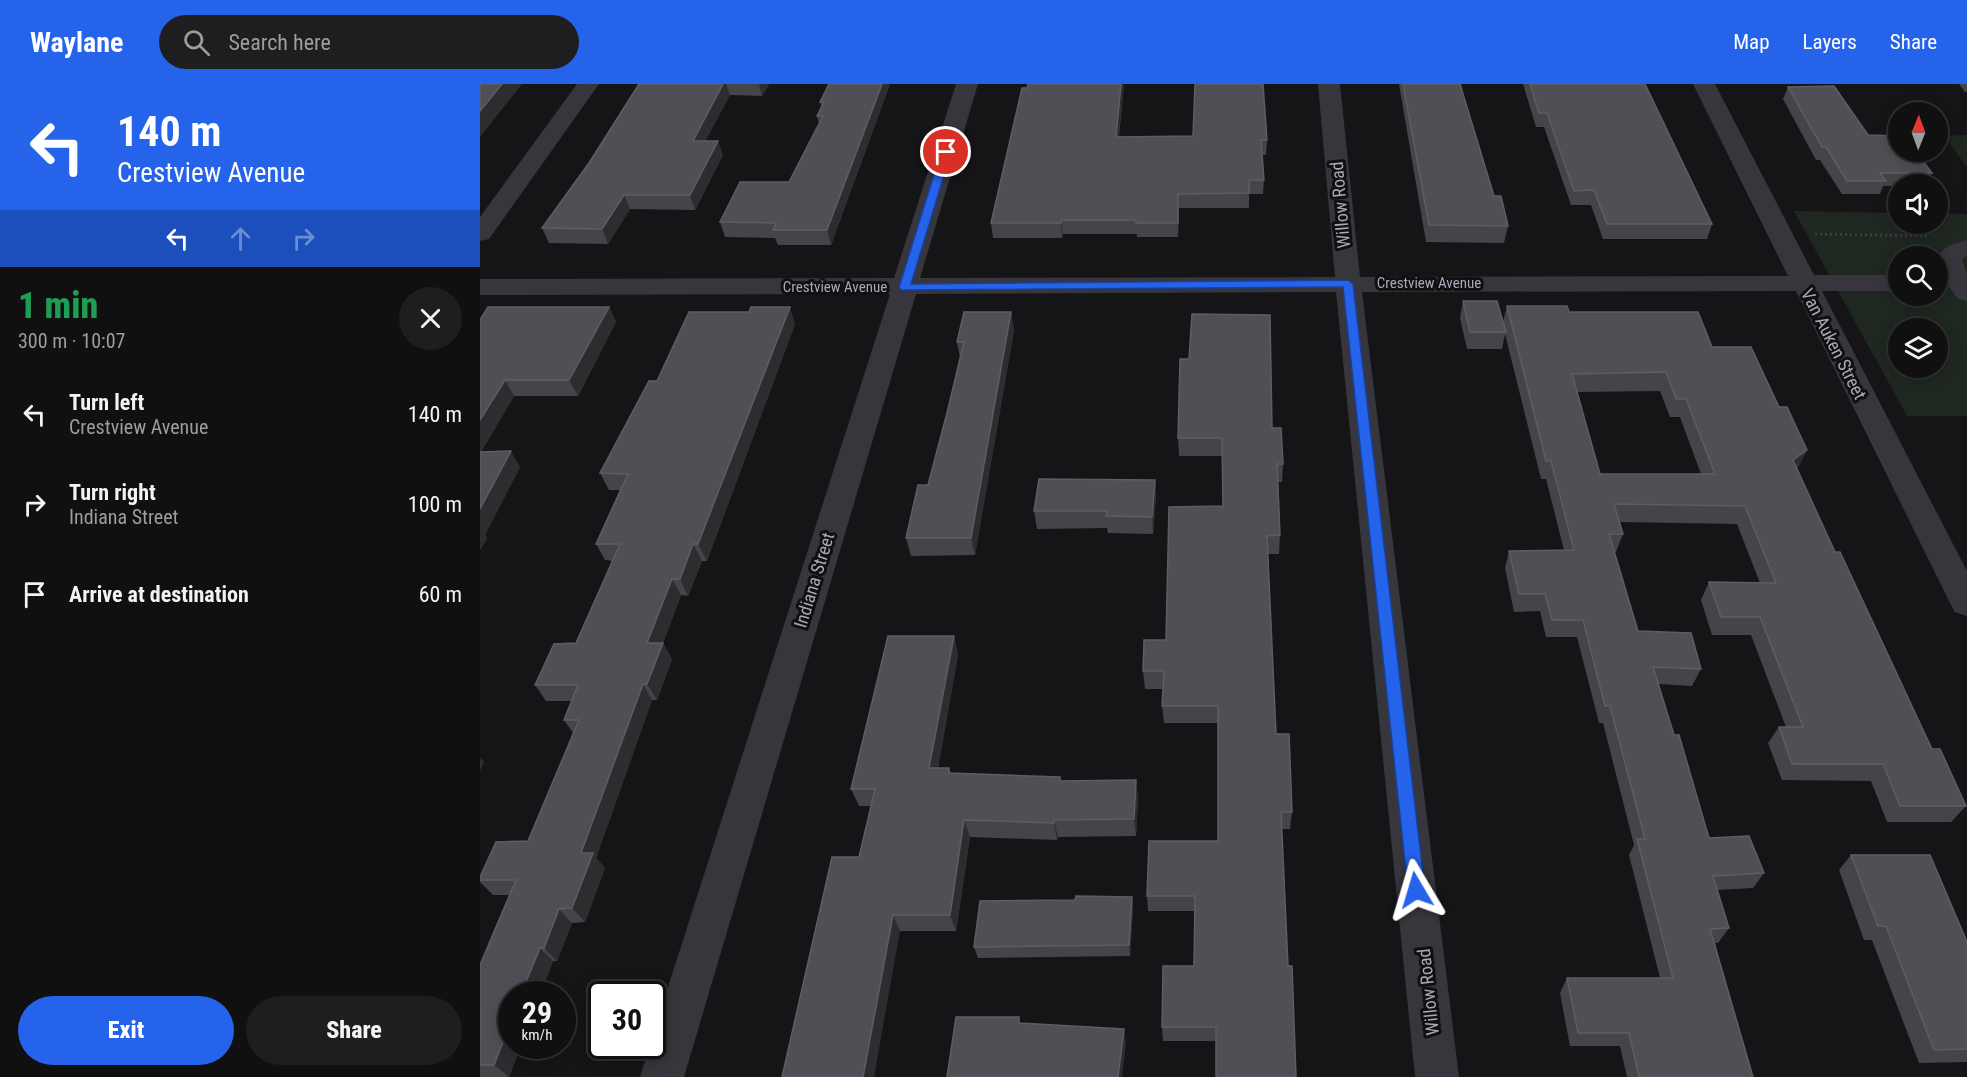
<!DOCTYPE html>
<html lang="en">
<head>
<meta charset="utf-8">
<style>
  :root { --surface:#101011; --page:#1e1e1f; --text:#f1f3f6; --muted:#9c9d9f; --line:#303031; --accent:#2563eb }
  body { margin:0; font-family:"Roboto Condensed",sans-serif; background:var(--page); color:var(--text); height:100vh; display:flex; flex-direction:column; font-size:22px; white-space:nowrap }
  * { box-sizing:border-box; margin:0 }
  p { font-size:20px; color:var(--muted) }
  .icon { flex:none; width:33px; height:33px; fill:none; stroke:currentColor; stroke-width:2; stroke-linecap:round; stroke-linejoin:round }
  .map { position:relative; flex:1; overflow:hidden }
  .panel { display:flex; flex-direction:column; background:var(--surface); width:480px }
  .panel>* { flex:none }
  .guide { background:#2563eb; color:#fff; overflow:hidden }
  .needle { width:39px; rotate:1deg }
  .fabs { position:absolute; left:1408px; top:18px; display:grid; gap:12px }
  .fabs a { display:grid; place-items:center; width:60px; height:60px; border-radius:50%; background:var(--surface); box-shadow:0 3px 15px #0003,0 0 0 2px var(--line); font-size:30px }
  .speed { position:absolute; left:18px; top:897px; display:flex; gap:12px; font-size:30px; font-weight:700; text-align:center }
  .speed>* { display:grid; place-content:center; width:78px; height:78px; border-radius:50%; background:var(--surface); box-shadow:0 3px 15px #0003,0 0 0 2px var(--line); line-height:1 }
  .speed small { font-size:15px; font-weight:400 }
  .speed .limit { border:3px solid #111; border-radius:9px; background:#fff; color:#111 }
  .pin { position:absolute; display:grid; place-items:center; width:51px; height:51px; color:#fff; margin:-26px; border:3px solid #fff; border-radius:50%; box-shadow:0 2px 6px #0007 }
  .me { position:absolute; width:66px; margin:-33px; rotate:353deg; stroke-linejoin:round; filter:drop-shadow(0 0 4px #0008) }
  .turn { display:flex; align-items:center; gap:21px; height:126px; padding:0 18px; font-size:27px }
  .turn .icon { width:78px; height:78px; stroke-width:2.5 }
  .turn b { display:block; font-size:42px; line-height:51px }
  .lanes { display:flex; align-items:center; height:57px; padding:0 18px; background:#0003; justify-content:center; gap:30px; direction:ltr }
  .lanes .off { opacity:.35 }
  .round { display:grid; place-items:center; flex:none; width:63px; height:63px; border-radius:32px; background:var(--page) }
  .overview { display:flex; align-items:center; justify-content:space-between; height:102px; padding:0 18px }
  h1 { font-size:36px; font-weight:800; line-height:45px; color:#1e9e55 }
  .button { display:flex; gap:12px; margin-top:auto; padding:12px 18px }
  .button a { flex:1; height:69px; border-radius:36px; background:var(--accent); color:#fff; font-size:24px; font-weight:800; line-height:69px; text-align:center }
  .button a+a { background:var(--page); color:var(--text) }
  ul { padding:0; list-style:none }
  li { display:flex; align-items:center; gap:18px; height:90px; padding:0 18px }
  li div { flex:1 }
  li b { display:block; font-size:22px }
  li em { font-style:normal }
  header { display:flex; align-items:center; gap:36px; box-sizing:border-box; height:84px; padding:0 30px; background:var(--accent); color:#fff }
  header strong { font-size:28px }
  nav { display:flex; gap:33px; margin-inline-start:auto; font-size:21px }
  .search { width:420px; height:54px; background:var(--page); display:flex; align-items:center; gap:15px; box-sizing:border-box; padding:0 21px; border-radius:33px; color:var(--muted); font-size:22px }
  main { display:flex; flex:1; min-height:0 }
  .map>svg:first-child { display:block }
  .green { fill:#1f2721; fill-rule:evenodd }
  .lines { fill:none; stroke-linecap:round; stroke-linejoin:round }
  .path { stroke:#3c3d43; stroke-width:3; stroke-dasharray:2 3; stroke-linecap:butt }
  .minor { fill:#36363c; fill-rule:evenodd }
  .wall { fill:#444549; fill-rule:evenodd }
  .shaded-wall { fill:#2d2d30 }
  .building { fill:#4f4f55; stroke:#5d5d64; stroke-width:1.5; fill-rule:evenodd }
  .route { fill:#2563eb; stroke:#184099; stroke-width:1.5 }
  .labels { text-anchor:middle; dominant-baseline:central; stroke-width:6; stroke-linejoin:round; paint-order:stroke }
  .far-street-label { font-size:15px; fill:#a7a9b7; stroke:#101012 }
  .street-label { font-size:18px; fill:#a7a9b7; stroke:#101012 }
</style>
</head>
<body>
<header>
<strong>Waylane</strong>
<div class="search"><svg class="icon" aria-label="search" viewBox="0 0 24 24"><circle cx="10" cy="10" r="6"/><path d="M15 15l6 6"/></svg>Search here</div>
<nav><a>Map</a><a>Layers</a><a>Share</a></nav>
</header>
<main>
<section class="panel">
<div class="guide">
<div class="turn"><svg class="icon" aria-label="left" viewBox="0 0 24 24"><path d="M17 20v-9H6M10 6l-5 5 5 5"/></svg><div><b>140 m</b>Crestview Avenue</div></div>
<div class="lanes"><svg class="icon" aria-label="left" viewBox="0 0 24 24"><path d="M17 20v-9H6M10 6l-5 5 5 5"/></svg><svg class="icon off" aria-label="ahead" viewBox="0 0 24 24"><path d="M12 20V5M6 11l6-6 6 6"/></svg><svg class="icon off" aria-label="right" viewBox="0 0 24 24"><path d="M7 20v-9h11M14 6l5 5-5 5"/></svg></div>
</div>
<div class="overview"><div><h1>1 min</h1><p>300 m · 10:07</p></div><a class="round"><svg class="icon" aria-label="close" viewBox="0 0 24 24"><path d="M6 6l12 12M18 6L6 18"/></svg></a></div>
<ul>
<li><svg class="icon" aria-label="left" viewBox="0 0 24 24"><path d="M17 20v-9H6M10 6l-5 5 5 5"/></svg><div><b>Turn left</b><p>Crestview Avenue</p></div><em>140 m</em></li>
<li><svg class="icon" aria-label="right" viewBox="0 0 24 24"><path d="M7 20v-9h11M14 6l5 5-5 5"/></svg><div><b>Turn right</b><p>Indiana Street</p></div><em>100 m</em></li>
<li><svg class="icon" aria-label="arrive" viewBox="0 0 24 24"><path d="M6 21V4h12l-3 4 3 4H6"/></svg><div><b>Arrive at destination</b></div><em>60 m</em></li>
</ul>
<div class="button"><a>Exit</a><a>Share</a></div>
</section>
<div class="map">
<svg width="1487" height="993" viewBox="0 0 1487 993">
  <rect width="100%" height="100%" fill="#151517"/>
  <!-- green -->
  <g class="green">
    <polygon points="1487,51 1487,83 1464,52"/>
    <path d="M1314,127l105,2v11h39v-11l29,1v202h-60zM1419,172h39v40h-39zM1419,244h39v40h-39z"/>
  </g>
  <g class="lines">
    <!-- path -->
    <polyline class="path" points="1335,150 1447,152"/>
    <!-- minor -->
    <g class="minor">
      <polygon points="97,0 119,0 9,155 0,157 0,133"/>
      <polygon points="476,0 498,0 440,194 855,193 838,0 860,0 880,193 1308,192 1213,0 1235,0 1334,191 1419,191 1419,207 1342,207 1487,487 1487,532 1475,528 1470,519 1316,207 882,208 979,993 935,993 856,208 436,210 204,993 160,993 170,962 172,962 172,953 410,210 0,211 0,195 414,194"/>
      <polygon points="1487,156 1487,172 1482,175 1487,191 1487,217 1478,215 1461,191 1457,172 1468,162"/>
    </g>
  </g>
  <!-- wall -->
  <g class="wall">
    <polygon points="159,0 410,0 351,161 298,161 295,154 245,153 240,138 309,98 339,40 337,32 342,23 340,18 349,0 289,0 282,12 250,11 225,57 243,71 215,126 150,125 128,160 69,159 62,144 109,79"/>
    <polygon points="644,0 639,53 787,56 786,71 782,71 784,96 783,110 769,110 769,124 699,124 698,153 657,153 657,150 583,150 582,154 513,154 511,139"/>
    <polygon points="919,0 980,0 1014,112 1028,142 1024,159 946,158"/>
    <polygon points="1043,0 1165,0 1232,140 1227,155 1123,155 1111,121 1091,121 1064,43 1056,43"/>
    <polygon points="1479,0 1487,0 1487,8 1485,8"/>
    <polygon points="1308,3 1388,51 1452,89 1446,100 1419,100 1419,102 1403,102 1400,110 1362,110 1340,76 1336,76 1303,15"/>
    <path d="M983,217l40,21 4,-16 62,6 143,35 67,60 28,43 -10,19 38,83 97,197 34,57 -15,16h-64l-16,-41 -89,-1 -14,-37 11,-16h7l-35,-92h-39l-11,-35 8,-18 51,1 -23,-59 -117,-2 3,12 -7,18h-2l24,79 63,38 -9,17 -33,-2 15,51 35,103 55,35 -11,15 -36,2 12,38 -11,15h-3l38,134h-126l-7,-31h-50l-10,-53 7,-15h93l-31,-123 5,-10 -31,-122h-4l-22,-86h-31l-6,-26 -26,1 -9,-44 4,-17 55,-1 -18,-71h-5l-36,-145 -3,15h-35l-7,-31zM1180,307l10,26h10l21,57h-101l-23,-82z"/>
    <polygon points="129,223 136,238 98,312 34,312 1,368 40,383 5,451 7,454 0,466 0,236"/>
    <polygon points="531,228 534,246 495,471 431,472 426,454 448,401 467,329 480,274 477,258"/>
    <polygon points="315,240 227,477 222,477 208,512 201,511 183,559 192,575 177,616 172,616 116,774 125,784 105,838 92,839 77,877 73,877 29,993 0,993 0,881 29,811 13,811 0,798 0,793 48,757 93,649 84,636 92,617 66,617 55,601 96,559 133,477 125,476 116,460 140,406 129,406 120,389 177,297"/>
    <polygon points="792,344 803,380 802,398 798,398 800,451 799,470 788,470 796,650 812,728 810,745 802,745 736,957 683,957 682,943 714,882 715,827 668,827 667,812 738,757 738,639 684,639 682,622 683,605 665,605 663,587 686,556 743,422 742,372 699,372 698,354"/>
    <polygon points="675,396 676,413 673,450 628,449 627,444 557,445 554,427"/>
    <polygon points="474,552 478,571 458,684 469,684 471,689 580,693 581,697 656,696 658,714 656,752 578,753 577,756 490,753 476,847 420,847 379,773 391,722 379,722 371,705"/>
    <polygon points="1371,771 1487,858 1487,978 1439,979 1392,856 1384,856 1359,786"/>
    <polygon points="652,813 653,824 650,872 498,874 494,863 595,816"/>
  </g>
  <!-- shaded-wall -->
  <g class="shaded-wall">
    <polygon points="22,0 42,0 0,53 0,27"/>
    <polygon points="243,0 246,0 250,11 218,71 213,57"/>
    <polygon points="279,0 289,0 282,12"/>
    <polygon points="402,0 410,0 351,161 347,146"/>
    <polygon points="641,0 644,0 637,67 636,53"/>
    <polygon points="238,57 243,71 215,126 210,111"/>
    <polygon points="144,111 150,125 128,160 122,145"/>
    <polygon points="581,136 583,150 582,154 581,139"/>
    <polygon points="129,223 136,238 98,312 89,296"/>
    <polygon points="310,223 315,240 227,477 218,460"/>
    <polygon points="531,228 534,246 495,471 491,454"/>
    <polygon points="25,296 34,312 0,369 0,336"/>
    <polygon points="1327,366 1318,384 1304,394 1313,376"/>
    <polygon points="31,367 40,383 5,451 7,454 0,466 0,425"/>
    <polygon points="675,396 676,413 673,450 672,433"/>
    <polygon points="213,460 222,477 208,512 200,495"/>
    <polygon points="192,495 201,511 177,575 167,559"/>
    <polygon points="474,552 478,571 455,701 449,684"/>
    <polygon points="183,559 192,575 177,616 167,600"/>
    <polygon points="163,600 172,616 116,774 125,784 105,838 92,824 101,769"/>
    <polygon points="0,673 4,678 0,687"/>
    <polygon points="656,696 658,714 656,752 654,735"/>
    <polygon points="484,736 490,753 476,847 470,831"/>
    <polygon points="574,736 578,753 577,756 574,739"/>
    <polygon points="652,813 653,824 650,872 649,861"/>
    <polygon points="79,825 92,839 77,877 64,864"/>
    <polygon points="413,831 420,847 394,993 383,993"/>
    <polygon points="60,864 73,877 60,910 41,910"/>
    <polygon points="32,935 32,962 41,962 29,993 14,981"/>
    <polygon points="644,945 646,959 642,993 638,993"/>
  </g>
  <!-- building -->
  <g class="building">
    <polygon points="0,0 22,0 0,27"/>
    <polygon points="159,0 243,0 213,57 238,57 210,111 144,111 122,145 62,144 109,79"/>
    <polygon points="349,0 402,0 347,146 293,146 296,139 240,138 260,98 309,98 343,32 337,32 344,18 340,18"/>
    <polygon points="548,0 641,0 636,53 713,52 715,0 783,0 787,56 781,56 784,96 769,96 769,109 698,110 698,139 656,139 656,136 581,136 581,139 511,139 542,4 547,4"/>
    <polygon points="923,0 980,0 1014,112 1021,112 1028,142 949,141"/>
    <polygon points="1050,0 1165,0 1232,140 1127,140 1114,106 1094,107 1067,29 1059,29"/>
    <polygon points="1354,2 1388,51 1419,52 1419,68 1436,68 1452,89 1400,89 1406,97 1367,97 1346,63 1342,63 1308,3"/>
    <polygon points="983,217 1017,217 1026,248 990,248"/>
    <path d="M1027,222h60l2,6h129l14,35h39l28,60h8l20,43 -14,10 42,92h5l92,197h8l26,57h-66l-17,-42h-91l-13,-37h24l-43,-110h-39l-12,-35 67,1 -31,-77 -131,-2 9,30h-14l29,97 53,2 10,36 -48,-2 21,68h5l30,103 40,-2 15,37 -51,3 16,52 -19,1 43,148h-114l-10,-44h-51l-11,-55h106l-36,-139h8l-35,-133h-5l-22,-86h-31l-7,-26h-26l-10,-43 65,-1 -23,-89h-5zM1186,288l10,27h10l29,75h-115l-28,-100z"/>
    <polygon points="8,223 129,223 89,296 25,296 0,336 0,236"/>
    <polygon points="271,223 310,223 218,460 213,460 200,495 192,495 167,559 183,559 167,600 163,600 101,769 113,769 92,824 79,825 64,864 60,864 41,910 32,910 32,935 14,981 0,981 0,881 36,796 0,796 0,793 16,758 48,757 99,636 84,636 98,601 55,601 74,560 96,559 140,460 116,460 148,390 120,389 169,297 177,297 209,228 269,228"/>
    <polygon points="484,228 531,228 491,454 426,454 438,401 448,401 467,329 484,258 477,258"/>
    <polygon points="712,230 790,231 792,344 801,344 803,380 797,380 800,451 787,452 796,650 809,650 812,728 801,728 808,882 812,882 816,993 736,993 736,943 682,943 683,882 714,882 715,812 667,812 669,757 738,757 738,622 682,622 684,587 663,587 664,556 686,556 689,423 743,422 742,354 698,354 700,275 709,275"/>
    <polygon points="31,367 0,425 0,368"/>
    <polygon points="559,395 675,396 672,433 626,432 627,427 554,427"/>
    <polygon points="408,552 474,552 449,684 469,684 469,689 580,693 580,697 656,696 654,735 574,736 574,739 484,736 470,831 413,831 383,993 302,993 352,773 379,773 395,705 371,705"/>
    <polygon points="1371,771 1450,771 1487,858 1487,965 1454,966 1406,842 1398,842"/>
    <polygon points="596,812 652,813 649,861 494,863 500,817 595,816"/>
    <polygon points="476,933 539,933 539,939 644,945 638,993 467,993"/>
  </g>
  <!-- route -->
  <polygon class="route" points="466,65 471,68 431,200 868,196 873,200 945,806 942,812 936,814 930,812 928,806 863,203 421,206 419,203 461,68"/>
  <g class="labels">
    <!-- far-street labels -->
    <g class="far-street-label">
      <text x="949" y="199">Crestview Avenue</text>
      <text x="355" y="203">Crestview Avenue</text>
    </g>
    <!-- street labels -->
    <g class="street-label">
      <text transform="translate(860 121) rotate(-95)">Willow Road</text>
      <text transform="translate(1354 260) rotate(63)">Van Auken Street</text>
      <text transform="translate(334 496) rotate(-73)">Indiana Street</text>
      <text transform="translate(948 908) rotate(-96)">Willow Road</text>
    </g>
  </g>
</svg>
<div class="fabs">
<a><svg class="needle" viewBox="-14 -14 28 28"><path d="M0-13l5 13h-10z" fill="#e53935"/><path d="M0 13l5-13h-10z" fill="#9c9d9f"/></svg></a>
<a><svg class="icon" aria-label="sound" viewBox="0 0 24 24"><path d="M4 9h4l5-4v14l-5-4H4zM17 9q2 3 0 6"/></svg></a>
<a><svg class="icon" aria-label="search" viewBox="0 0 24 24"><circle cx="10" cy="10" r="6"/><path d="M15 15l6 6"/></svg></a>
<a><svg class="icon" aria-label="layers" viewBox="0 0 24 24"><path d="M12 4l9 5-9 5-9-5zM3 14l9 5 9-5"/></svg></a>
</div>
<div class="speed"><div>29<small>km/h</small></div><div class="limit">30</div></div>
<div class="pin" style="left:466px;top:68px;background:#d93025"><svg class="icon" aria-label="arrive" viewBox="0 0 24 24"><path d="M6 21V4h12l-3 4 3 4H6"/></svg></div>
<svg class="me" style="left:936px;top:806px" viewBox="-20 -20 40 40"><path d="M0-17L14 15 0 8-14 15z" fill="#2563eb" stroke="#fff" stroke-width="4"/></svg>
</div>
</main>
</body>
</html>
